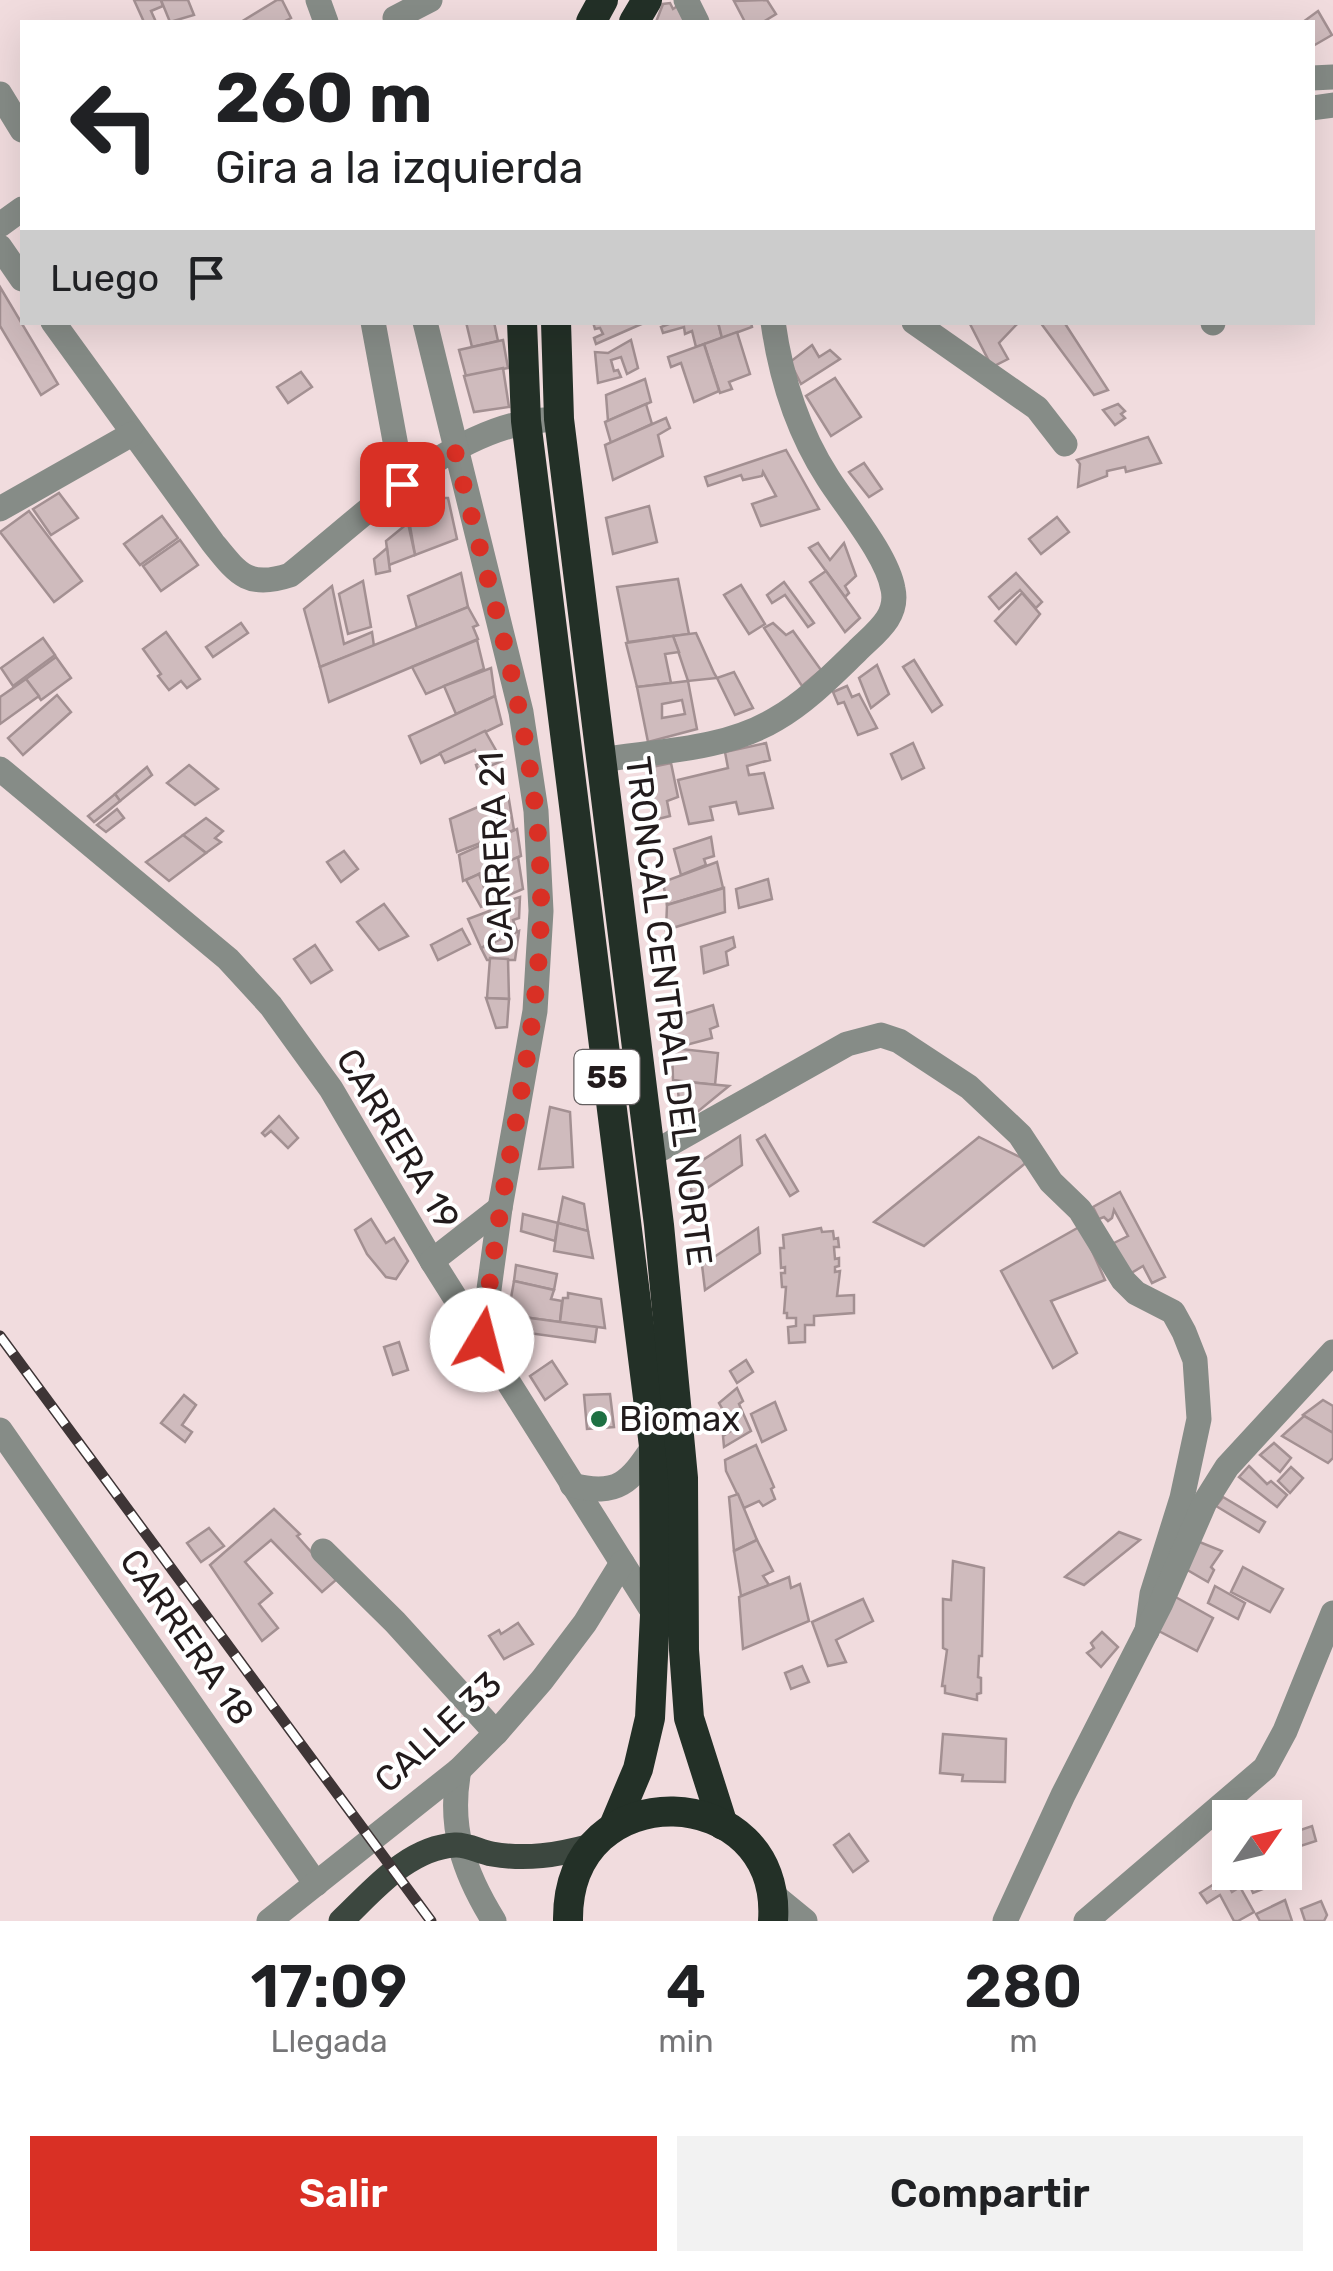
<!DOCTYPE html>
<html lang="es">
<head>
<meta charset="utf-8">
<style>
  :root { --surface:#fff; --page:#f2f2f2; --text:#202124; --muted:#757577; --accent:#d93025 }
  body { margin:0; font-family:Rubik,sans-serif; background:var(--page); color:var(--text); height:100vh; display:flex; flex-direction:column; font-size:38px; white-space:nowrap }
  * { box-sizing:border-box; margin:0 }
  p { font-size:32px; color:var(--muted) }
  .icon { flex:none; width:55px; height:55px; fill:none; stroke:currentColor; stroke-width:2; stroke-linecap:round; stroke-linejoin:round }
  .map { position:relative; height:1921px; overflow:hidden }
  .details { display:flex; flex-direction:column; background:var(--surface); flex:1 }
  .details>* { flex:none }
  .guide { position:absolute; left:20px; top:20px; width:1295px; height:305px; border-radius:0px; box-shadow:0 10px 40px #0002; background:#fff; color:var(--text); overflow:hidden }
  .needle { width:65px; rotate:56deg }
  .fabs { position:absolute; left:1212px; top:1800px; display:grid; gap:20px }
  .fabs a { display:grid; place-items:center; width:90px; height:90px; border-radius:0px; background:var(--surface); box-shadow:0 10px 40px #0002; font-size:50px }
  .pin { position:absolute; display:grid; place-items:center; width:85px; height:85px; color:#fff; margin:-42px; border-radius:20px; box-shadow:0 5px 15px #0006 }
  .me { position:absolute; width:110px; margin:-55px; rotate:8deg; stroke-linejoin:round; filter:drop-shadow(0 0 8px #0008) }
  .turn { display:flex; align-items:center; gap:35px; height:210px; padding:0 30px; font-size:45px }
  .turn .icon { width:130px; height:130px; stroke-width:2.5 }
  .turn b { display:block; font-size:70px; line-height:85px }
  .then { display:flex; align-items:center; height:95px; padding:0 30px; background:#0003; gap:20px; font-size:38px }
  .eta { display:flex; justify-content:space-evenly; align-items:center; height:170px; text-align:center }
  .eta b { font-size:60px; font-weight:600; line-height:70px }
  .action { display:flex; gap:20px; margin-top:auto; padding:20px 30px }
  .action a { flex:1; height:115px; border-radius:0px; background:var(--accent); color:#fff; font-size:40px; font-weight:600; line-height:115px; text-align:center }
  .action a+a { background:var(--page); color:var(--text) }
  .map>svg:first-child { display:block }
  .building { fill:#cfbbbd; stroke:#a39092; stroke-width:2.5; fill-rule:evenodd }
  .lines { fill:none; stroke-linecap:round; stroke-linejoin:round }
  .minor { stroke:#868c87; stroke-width:25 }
  .major { stroke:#3c473f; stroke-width:25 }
  .highway { stroke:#233027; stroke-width:30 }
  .rail-casing { stroke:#3e3536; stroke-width:11 }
  .rail { stroke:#fff; stroke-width:8; stroke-dasharray:22; stroke-linecap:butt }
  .route { stroke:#d93025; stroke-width:18; stroke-dasharray:0 32.4 }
  .poi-dot { fill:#1e7143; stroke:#fff; stroke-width:4 }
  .labels { text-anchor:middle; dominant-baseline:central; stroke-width:8; stroke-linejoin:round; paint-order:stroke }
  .shield { fill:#fff; stroke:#645f60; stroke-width:2.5 }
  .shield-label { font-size:32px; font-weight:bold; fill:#221b1c }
  .street-label { font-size:35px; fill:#221b1c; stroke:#fff }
  .poi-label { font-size:35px; fill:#221b1c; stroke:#fff; text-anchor:start }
</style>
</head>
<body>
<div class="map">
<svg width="1333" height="1921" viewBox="0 0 1333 1921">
  <rect width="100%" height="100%" fill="#f1dcde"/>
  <!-- building -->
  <g class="building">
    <polygon points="134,0 161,0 163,6 151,11 156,22 144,22"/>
    <polygon points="161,0 188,0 194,15 170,22"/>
    <polygon points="277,0 282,0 291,18 283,22 241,22"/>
    <polygon points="767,0 776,14 763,22 745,22 734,1"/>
    <polygon points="670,3 673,9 679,5 687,22 656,22 663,4"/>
    <polygon points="1318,11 1332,35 1313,46 1312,22 1303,22"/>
    <polygon points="0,287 58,384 41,395 0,326"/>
    <polygon points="466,322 494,322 498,341 472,347"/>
    <polygon points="593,322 646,322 596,344 594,338 603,334 600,328 595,329"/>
    <polygon points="674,322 718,322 722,338 696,347 692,331 685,334 684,327 663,333 661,327"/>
    <polygon points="718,322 751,322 752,327 722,338"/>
    <polygon points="969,322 1019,322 999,343 1008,359 992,367"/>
    <polygon points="1040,322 1064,322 1108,390 1094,395"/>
    <polygon points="737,332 750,374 729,382 732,389 720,393 704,344"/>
    <polygon points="503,340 508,368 466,376 459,350"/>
    <polygon points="631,340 638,368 627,374 621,357 611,360 614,371 618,370 621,377 598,383 595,352 608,353"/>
    <polygon points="704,344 719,391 694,402 681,363 671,367 668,357"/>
    <polygon points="812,345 819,357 830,350 840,359 801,384 790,362"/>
    <polygon points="503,368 509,407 474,412 464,376"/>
    <polygon points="301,372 312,387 288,403 277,387"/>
    <polygon points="835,378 861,417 831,436 806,396"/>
    <polygon points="645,379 651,402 608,421 606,395"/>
    <polygon points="646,404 652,424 611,443 605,422"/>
    <polygon points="1118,404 1125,411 1121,414 1125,418 1115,425 1103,410"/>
    <polygon points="666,418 670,428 658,435 663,456 613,480 605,445"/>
    <polygon points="1148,437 1161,463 1126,472 1125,467 1107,471 1107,476 1078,487 1080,464 1077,460"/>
    <polygon points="786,450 819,509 761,526 752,504 776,496 763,472 762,476 743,480 741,475 708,486 705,477"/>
    <polygon points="864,463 882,489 869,497 849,472"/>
    <polygon points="59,493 78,518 51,535 33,509"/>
    <polygon points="442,498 448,498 457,539 415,555 409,520 434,510 433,506"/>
    <polygon points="649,506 657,542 613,554 606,518"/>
    <polygon points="29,511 82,581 54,602 0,532"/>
    <polygon points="162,516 178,538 140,565 124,544"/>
    <polygon points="1057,517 1069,532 1041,554 1029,539"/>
    <polygon points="408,523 415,555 389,565 386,541"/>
    <polygon points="180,540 198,565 161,591 143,566"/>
    <polygon points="818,543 830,560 844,543 856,576 845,586 849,593 845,597 809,548"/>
    <polygon points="387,548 390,571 376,574 374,559"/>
    <polygon points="826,571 860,618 845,632 810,582"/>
    <polygon points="461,573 468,607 417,628 408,596"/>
    <polygon points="1016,573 1042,602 1036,608 1020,590 999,609 989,597"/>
    <polygon points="678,579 689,634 628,642 617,587"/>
    <polygon points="363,581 371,627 348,634 339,594"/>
    <polygon points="784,582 814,623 808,627 785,595 772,603 767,595"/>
    <polygon points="741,585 765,624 749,634 724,595"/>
    <polygon points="332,586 344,644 372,632 374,646 320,667 304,609"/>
    <polygon points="1022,593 1040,614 1016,644 995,621"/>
    <polygon points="468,607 478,625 473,627 478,639 329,702 320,667"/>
    <polygon points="241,623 248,633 213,657 206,647"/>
    <polygon points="773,623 786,635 793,631 821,670 802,686 764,628"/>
    <polygon points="166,632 200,679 187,688 181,681 169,690 158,676 161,674 143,649"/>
    <polygon points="696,633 714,673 717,678 688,681 673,636"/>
    <polygon points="673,636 679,652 665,654 671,683 637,687 626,643"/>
    <polygon points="43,638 55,655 13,686 1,668"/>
    <polygon points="477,640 484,669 426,694 412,667"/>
    <polygon points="56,657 71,678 41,700 26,679"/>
    <polygon points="914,660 942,705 932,712 903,667"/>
    <polygon points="877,665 889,694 871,708 859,678"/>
    <polygon points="491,668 495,696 456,714 444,686"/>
    <polygon points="734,672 753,708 735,715 717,678"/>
    <polygon points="26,679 39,696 0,724 0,697"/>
    <path d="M688,681l9,48 -49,13 -11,-55zM682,700l3,14 -23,4v-14z"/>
    <polygon points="847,686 852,697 859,694 877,728 858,735 844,702 838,704 833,692"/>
    <polygon points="57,695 71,712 23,755 8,738"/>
    <polygon points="495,696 502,724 421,763 409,736"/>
    <polygon points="485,731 502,761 478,771 476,765 480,763 475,750 445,763 440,753"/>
    <polygon points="766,743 770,760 747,766 749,775 764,773 773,808 739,814 736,802 710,807 713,820 689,824 678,780 728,768 725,752"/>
    <polygon points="913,743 924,768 902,779 891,754"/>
    <polygon points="671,763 678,797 667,801 670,816 654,820 647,768"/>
    <polygon points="189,765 218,789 195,805 167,783"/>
    <polygon points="147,767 152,775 120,801 115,794"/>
    <polygon points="115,794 120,801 108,811 94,822 88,816"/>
    <polygon points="508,794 514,830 457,852 450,819"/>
    <polygon points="117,809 124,818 106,832 97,825"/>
    <polygon points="206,818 223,831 215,838 221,842 206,853 183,835"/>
    <polygon points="517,829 521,856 463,881 459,855"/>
    <polygon points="183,835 206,853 169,881 146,862"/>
    <polygon points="711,837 714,856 704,859 706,865 681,875 674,849"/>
    <polygon points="344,851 358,869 341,882 327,862"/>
    <polygon points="518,857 523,889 490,903 479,874"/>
    <polygon points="717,862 723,888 667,905 663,882"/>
    <polygon points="479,874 490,903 481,907 466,880"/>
    <polygon points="768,879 772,899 739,908 736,889"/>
    <polygon points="724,888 725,912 666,930 667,905"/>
    <polygon points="520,897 519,918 513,920 517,931 502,938 489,911 494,905"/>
    <polygon points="384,904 408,936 379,950 357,922"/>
    <polygon points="489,911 502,938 481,948 468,919"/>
    <polygon points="462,929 470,944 438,960 431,945"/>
    <polygon points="519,931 515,960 487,960 481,948"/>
    <polygon points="733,937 735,947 726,952 728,965 704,973 701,947"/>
    <polygon points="315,945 332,970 311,983 294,959"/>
    <polygon points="490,958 508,959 509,999 487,998"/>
    <polygon points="486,998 509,999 507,1027 496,1028"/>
    <polygon points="713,1005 718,1026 710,1029 712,1038 675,1048 674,1017"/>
    <polygon points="672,1048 718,1053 715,1085 673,1080"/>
    <polygon points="677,1081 729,1086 685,1122 681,1121"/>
    <polygon points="550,1107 570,1112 573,1167 539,1169"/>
    <polygon points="279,1116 298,1138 288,1148 271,1131 265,1136 262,1133"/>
    <polygon points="765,1135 798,1191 790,1196 757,1140"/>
    <polygon points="740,1136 742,1165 692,1198 689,1169"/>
    <polygon points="979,1137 1028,1161 924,1246 874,1222"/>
    <polygon points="1120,1192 1165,1277 1152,1283 1143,1266 1128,1275 1112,1244 1128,1236 1114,1210 1112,1218 1108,1221 1104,1217 1099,1219 1093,1207"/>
    <polygon points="563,1197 584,1204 588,1231 558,1223"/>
    <polygon points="523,1214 558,1223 555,1241 521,1231"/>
    <polygon points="371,1219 386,1243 394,1238 408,1261 396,1279 386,1277 367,1254 355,1230"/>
    <polygon points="558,1223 588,1231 593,1258 554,1251"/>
    <polygon points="1081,1226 1105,1280 1051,1301 1077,1353 1053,1368 1001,1271"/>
    <polygon points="758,1228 760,1253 705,1290 702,1265"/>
    <polygon points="821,1228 822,1232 833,1231 834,1239 838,1238 839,1247 834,1247 835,1259 839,1258 839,1266 835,1267 835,1272 840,1271 837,1296 854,1295 854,1313 814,1316 814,1325 805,1325 805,1342 789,1343 788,1327 796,1326 796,1318 787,1318 787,1313 784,1313 786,1287 782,1287 781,1273 785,1273 785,1267 781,1268 780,1248 784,1248 783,1235"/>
    <polygon points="516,1265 557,1274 554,1290 514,1281"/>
    <polygon points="514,1281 554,1290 551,1299 562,1301 560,1322 508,1315"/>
    <polygon points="568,1293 601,1299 605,1328 560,1322 563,1298 568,1298"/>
    <polygon points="523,1317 597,1327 595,1342 521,1332"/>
    <polygon points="399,1342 408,1370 393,1375 384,1347"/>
    <polygon points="746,1360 753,1372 737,1383 730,1371"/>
    <polygon points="552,1361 567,1384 545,1400 530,1376"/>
    <polygon points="737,1388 743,1401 739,1404 751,1431 724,1447 723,1436 734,1429 719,1403"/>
    <polygon points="610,1394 614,1427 587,1429 584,1395"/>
    <polygon points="184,1395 196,1405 182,1425 192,1432 185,1442 161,1423"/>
    <polygon points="1323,1400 1333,1406 1333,1433 1303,1415"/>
    <polygon points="775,1402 786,1430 762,1442 751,1414"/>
    <polygon points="1304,1416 1333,1433 1333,1458 1328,1463 1282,1436"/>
    <polygon points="1274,1443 1291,1458 1280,1472 1260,1455"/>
    <polygon points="756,1445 774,1487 771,1489 775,1499 763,1506 759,1501 744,1508 726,1471 725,1460"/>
    <polygon points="1249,1466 1267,1484 1271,1481 1287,1495 1277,1507 1239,1477"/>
    <polygon points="1291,1467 1303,1478 1290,1493 1278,1481"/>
    <polygon points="738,1494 757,1540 734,1551 729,1497"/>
    <polygon points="1223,1497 1265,1522 1259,1532 1216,1506"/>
    <polygon points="274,1509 300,1534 297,1536 336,1580 322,1592 271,1540 245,1562 272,1593 259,1604 278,1628 262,1641 210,1565"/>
    <polygon points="209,1528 224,1546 201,1562 187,1543"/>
    <polygon points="1119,1532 1140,1540 1084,1585 1065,1577"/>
    <polygon points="757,1540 773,1571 763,1576 769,1585 741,1596 734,1551"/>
    <polygon points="1197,1541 1222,1551 1211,1567 1214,1570 1208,1582 1184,1568"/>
    <polygon points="953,1561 984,1568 982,1656 979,1656 978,1677 981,1678 981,1693 977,1694 977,1700 945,1693 945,1686 942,1686 947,1650 943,1648 943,1599 951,1600"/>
    <polygon points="1243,1567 1283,1589 1270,1612 1231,1592"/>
    <polygon points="789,1577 791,1588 800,1584 809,1621 743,1649 739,1597"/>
    <polygon points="1215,1586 1245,1603 1238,1619 1208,1603"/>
    <polygon points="1172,1595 1213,1618 1197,1651 1155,1629"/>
    <polygon points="863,1599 873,1621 836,1640 846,1662 828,1666 812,1622"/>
    <polygon points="518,1623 533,1644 504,1659 489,1636 499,1630 501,1634"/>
    <polygon points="1102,1632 1118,1647 1101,1667 1087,1653 1094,1648 1091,1643"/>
    <polygon points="802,1666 809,1682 791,1689 785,1673"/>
    <polygon points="943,1734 1006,1739 1005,1782 962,1781 963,1775 940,1773"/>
    <polygon points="1312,1826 1316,1841 1285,1851 1286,1835"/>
    <polygon points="849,1834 868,1861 853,1872 834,1845"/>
    <polygon points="1244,1872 1268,1872 1273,1885 1253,1893"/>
    <polygon points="1227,1883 1232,1892 1240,1887 1254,1912 1238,1921 1234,1921 1220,1895 1207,1903 1200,1893 1214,1884 1216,1889"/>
    <polygon points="1285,1900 1292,1921 1260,1921 1256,1914"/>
    <polygon points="1321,1901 1327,1915 1324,1921 1305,1921 1301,1909"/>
  </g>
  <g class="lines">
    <!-- minor -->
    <g class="minor">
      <polyline points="318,0 326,22"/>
      <polyline points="686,0 697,22"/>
      <polyline points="395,18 430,0"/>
      <polyline points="1312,78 1333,77"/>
      <polyline points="0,94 22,130"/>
      <polyline points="1312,108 1333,105"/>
      <polyline points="0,225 22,209"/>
      <polyline points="0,247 22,279"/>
      <path d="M53,322l160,221c25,31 35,46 77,32 69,-55 162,-149 254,-155"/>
      <polyline points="373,322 403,484"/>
      <polyline points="425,322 521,712 536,811 541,911 535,1011 500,1208 482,1341"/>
      <polyline points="914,322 1037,408 1065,444"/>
      <polyline points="1213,322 1213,323"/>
      <polyline points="0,509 132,434"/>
      <path d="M600,760c58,-9 125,-10 176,-41 31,-18 56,-44 81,-68 18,-18 42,-34 36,-62 -6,-34 -46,-81 -65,-111 -31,-48 -47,-99 -55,-156"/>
      <polyline points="0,769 228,959 271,1006 331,1089 432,1261 655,1615"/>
      <polyline points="650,1155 847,1044 881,1035 899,1041 969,1087 1020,1135 1051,1182 1080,1210 1123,1280 1136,1293 1173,1312 1184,1332 1195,1360 1199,1419 1182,1498 1152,1594 1147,1631"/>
      <polyline points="432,1261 500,1208"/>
      <polyline points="0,1430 316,1884"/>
      <path d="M572,1485c46,12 58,-3 82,-39"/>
      <polyline points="323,1551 395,1622 496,1733"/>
      <path d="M459,1770c-11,57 5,103 35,151"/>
      <polyline points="772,1894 805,1921"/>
      <polyline points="269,1921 459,1770 496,1733 542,1680 585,1623 622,1563"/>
      <polyline points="1005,1921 1063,1795 1161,1603 1205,1502 1227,1467 1333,1352"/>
      <polyline points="1086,1921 1265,1768 1285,1731 1333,1613"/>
    </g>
    <!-- major -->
    <path class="major" d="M341,1921c32,-30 66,-73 114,-76 12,-1 25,7 37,9 34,6 66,1 99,-8"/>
    <!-- highway -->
    <g class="highway">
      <polyline points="591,22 603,0"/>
      <polyline points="634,22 647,0"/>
      <polyline points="522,322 526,421 654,1446 655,1615 650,1718 638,1769 614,1826"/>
      <polyline points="556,322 559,419 659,1225 683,1478 684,1650 689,1718 723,1825"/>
      <path d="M568,1921c-2,-151 215,-141 205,0"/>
    </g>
    <defs>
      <polyline id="rail" points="0,1336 431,1921"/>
    </defs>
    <!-- rail casing -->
    <use href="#rail" class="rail-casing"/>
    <!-- rail -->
    <use href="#rail" class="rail"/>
  </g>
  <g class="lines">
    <!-- route -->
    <path class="route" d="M402,484l53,-33c37,152 88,303 86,461 -2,92 -20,181 -36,271 -9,52 -16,105 -23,157"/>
  </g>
  <!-- markers -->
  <circle class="poi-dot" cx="599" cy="1419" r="10"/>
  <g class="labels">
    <!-- shield labels -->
    <rect class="shield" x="574.5" y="1050" width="65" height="54" rx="8"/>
    <g class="shield-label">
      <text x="607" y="1077">55</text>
    </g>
    <!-- street labels -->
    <g class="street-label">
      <text transform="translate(496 853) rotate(-93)">CARRERA 21</text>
      <text transform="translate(669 1011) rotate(83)">TRONCAL CENTRAL DEL NORTE</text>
      <text transform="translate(398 1139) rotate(59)">CARRERA 19</text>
      <text transform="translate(187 1637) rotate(55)">CARRERA 18</text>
      <text transform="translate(438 1732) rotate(-43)">CALLE 33</text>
    </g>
    <!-- poi labels -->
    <g class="poi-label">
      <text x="619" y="1419">Biomax</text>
    </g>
  </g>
</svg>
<div class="fabs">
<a><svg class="needle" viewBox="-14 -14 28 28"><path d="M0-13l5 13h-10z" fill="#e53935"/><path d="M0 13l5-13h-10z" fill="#757577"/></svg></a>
</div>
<div class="pin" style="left:402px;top:484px;background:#d93025"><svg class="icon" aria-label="arrive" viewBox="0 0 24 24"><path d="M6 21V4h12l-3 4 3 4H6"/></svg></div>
<svg class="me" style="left:482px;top:1340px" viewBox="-20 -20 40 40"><circle r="19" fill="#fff"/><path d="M0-13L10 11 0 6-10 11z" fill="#d93025"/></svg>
<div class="guide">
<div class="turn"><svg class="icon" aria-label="left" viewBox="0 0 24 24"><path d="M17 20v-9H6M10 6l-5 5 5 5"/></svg><div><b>260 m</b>Gira a la izquierda</div></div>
<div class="then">Luego<svg class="icon" aria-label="arrive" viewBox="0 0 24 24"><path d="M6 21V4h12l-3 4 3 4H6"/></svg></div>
</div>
</div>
<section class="details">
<div class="eta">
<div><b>17:09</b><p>Llegada</p></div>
<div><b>4</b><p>min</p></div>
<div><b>280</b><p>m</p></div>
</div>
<div class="action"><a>Salir</a><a>Compartir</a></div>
</section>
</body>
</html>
